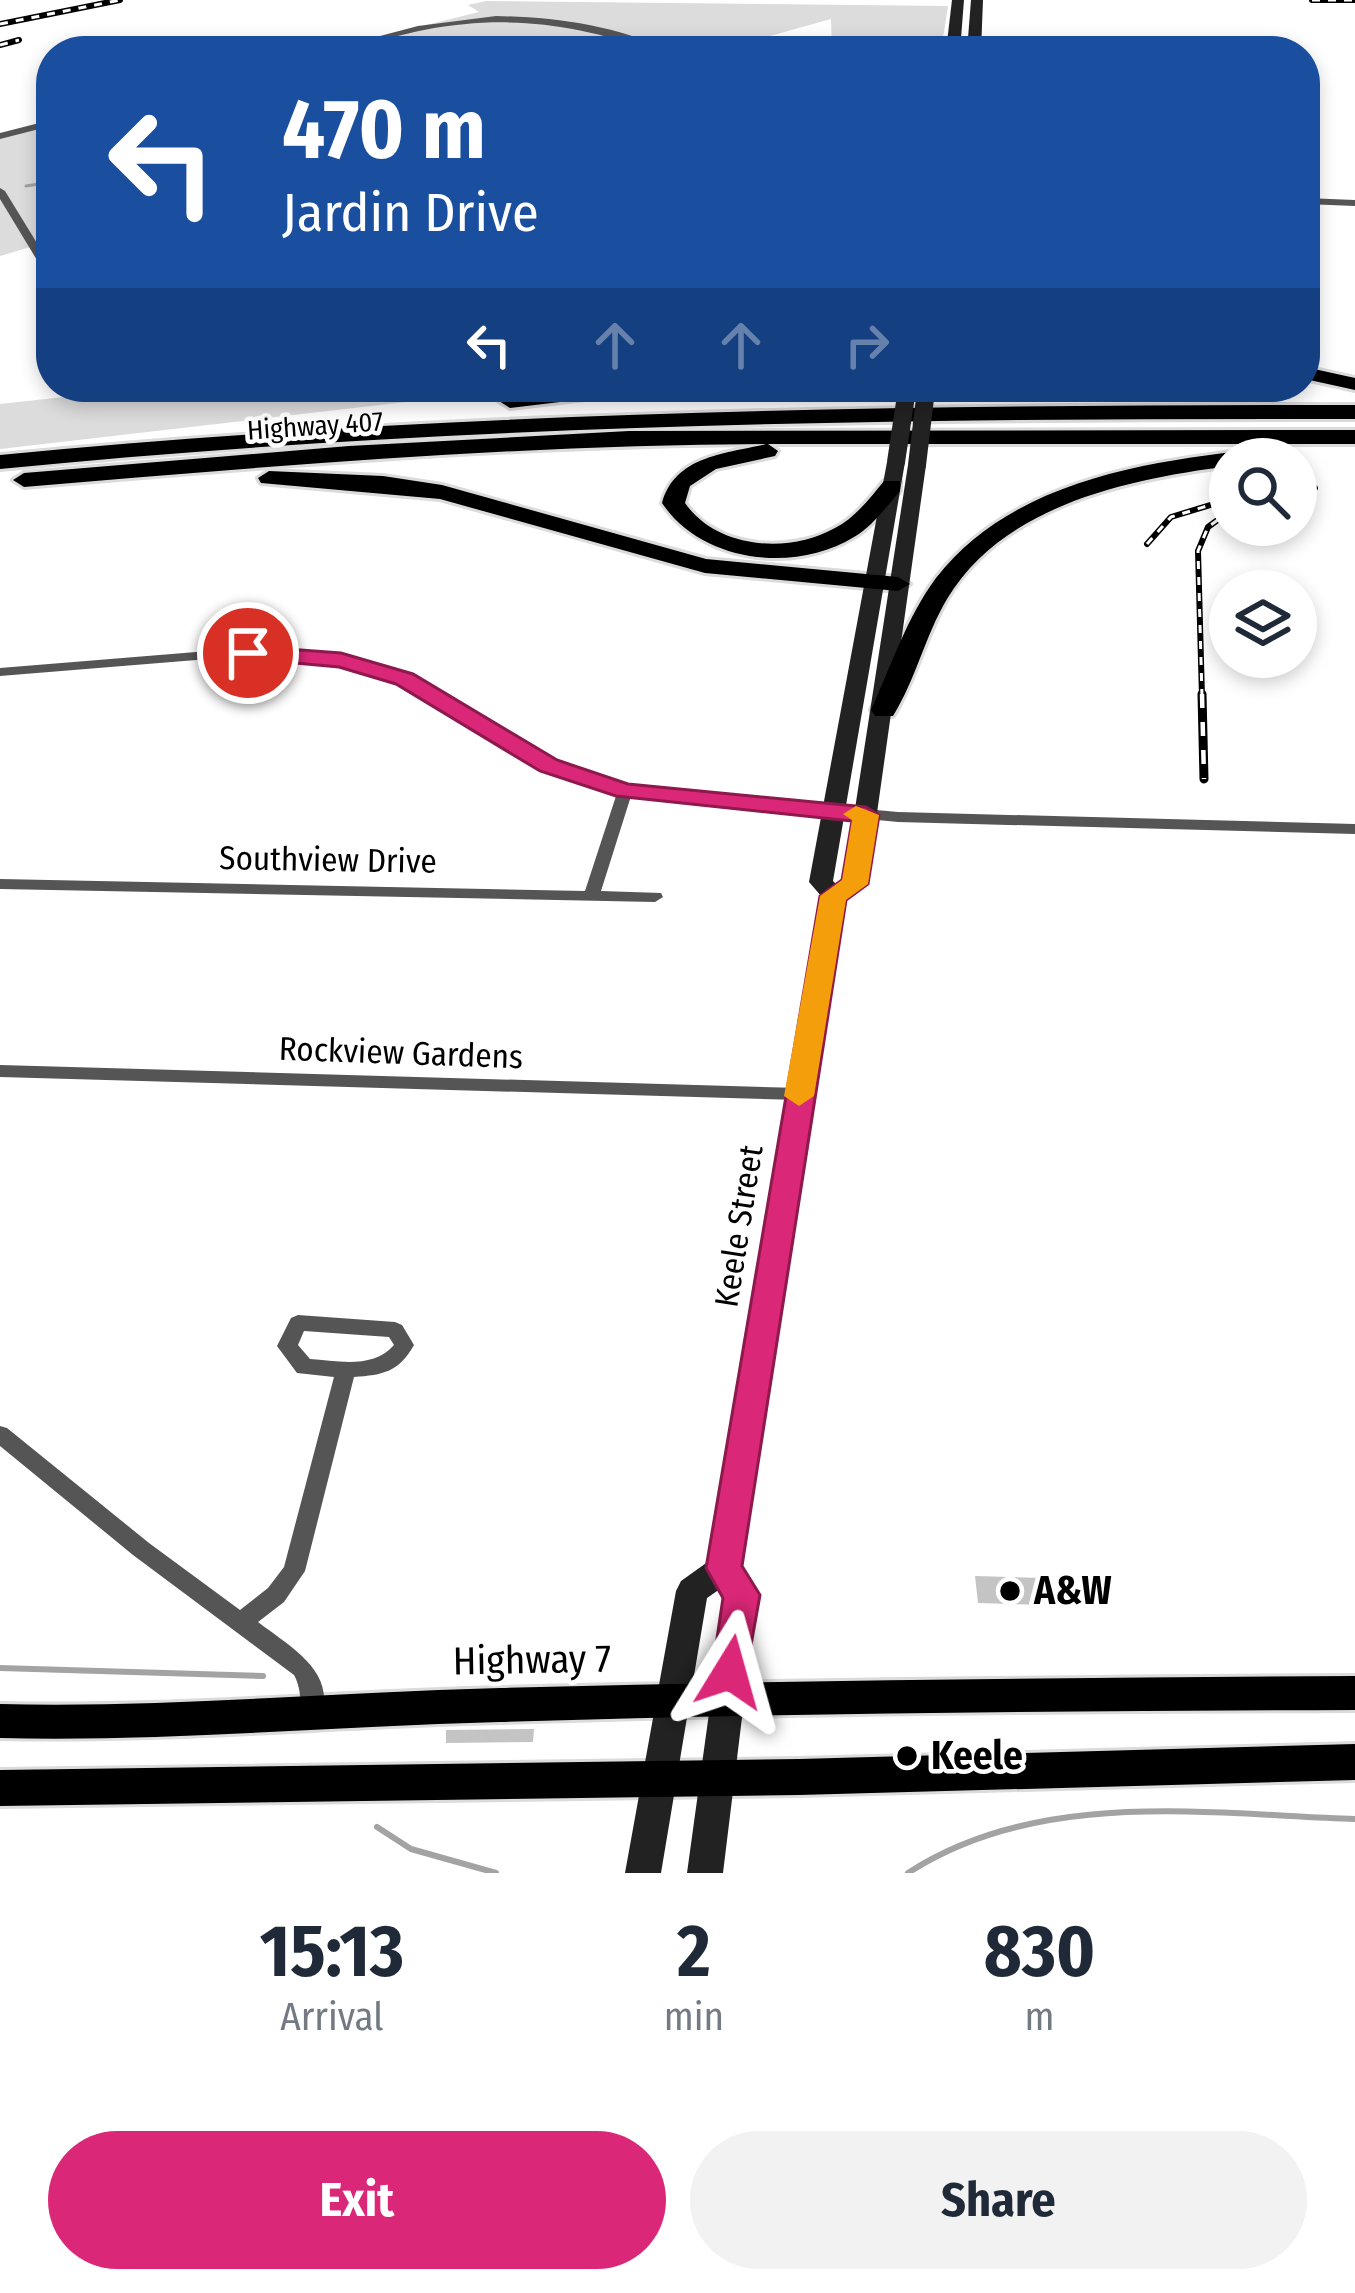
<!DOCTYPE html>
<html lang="en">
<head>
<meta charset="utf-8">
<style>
  :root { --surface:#fff; --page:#f2f2f3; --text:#1f2937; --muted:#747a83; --accent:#db2777 }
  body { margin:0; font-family:"Fira Sans Condensed",sans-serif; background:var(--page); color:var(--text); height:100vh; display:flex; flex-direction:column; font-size:45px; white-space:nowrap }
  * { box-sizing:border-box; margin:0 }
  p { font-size:39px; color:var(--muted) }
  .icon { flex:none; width:66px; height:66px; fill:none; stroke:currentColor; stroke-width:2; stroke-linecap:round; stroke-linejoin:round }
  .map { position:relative; height:1873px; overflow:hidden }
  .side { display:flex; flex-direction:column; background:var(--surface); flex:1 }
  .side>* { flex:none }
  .banner { position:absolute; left:36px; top:36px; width:1284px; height:366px; border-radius:48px; box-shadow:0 6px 18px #0003; background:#1a4fa0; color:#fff; overflow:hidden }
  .buttons { position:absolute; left:1209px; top:438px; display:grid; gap:24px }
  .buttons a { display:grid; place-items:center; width:108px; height:108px; border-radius:50%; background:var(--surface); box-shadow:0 6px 18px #0003; font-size:60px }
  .pin { position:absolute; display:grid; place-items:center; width:102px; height:102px; color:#fff; margin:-51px; border:6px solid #fff; border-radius:50%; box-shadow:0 3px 12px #0007 }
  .me { position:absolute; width:132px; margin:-66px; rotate:8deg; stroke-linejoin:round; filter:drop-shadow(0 0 9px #0008) }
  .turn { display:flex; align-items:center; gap:42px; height:252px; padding:0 48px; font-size:54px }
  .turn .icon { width:156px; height:156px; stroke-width:2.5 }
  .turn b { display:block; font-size:84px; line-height:102px }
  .lanes { display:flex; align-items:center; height:114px; padding:0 48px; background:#0003; justify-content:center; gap:60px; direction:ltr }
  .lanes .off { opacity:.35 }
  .eta { display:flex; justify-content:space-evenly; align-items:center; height:204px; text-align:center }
  .eta b { font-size:72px; font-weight:700; line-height:84px }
  .action { display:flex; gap:24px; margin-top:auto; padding:24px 48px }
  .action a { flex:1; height:138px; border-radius:72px; background:var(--accent); color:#fff; font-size:48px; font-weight:700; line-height:138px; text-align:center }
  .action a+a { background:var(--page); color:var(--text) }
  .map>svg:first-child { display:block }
  .green { fill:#dcdcdc }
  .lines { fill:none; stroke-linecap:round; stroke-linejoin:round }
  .stream-far1 { stroke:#a3a3a3; stroke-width:3 }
  .stream { stroke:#a3a3a3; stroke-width:6 }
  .building { fill:#c4c4c4 }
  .primary-casing { stroke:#dbdbdb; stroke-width:6 }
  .motorway-casing { stroke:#dbdbdb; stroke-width:6 }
  .minor { fill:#555; fill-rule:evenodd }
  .secondary { fill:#222; fill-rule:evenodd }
  .primary { fill:#000; fill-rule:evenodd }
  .motorway { fill:#000; fill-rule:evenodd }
  .rail-far1-casing { stroke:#000; stroke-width:6 }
  .rail-casing { stroke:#000; stroke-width:9 }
  .rail-far1 { stroke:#fff; stroke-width:3; stroke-dasharray:8; stroke-linecap:butt }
  .rail { stroke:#fff; stroke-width:4.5; stroke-dasharray:14; stroke-linecap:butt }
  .secondary-bridge { stroke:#222; stroke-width:18 }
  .route { fill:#db2777; stroke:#8e194d; stroke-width:3 }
  .slow { fill:#f59e0b }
  .poi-dot { fill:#000; stroke:#fff; stroke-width:4.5 }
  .labels { text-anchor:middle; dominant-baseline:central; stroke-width:9; stroke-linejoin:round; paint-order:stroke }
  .far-street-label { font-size:27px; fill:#000; stroke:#fff }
  .street-label { font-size:33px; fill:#000; stroke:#fff }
  .near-poi-label { font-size:39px; font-weight:bold; fill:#000; stroke:#fff; text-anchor:start }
  .near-street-label { font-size:39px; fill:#000; stroke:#fff }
</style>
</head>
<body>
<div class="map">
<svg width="1355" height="1873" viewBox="0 0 1355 1873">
  <rect width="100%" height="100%" fill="#fff"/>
  <!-- green -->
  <g class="green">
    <polygon points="486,1 948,6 941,51 832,51 831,19 717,51 321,51 479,12 468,5"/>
    <polygon points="51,121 51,241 0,256 0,134"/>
    <polygon points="155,387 536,387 0,449 0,404"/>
  </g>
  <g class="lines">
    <!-- stream-far1 -->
    <polyline class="stream-far1" points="26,186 51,182"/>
    <!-- stream -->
    <g class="stream">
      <polyline points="0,1668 263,1676"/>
      <polyline points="377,1827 411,1849 496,1873"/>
      <path d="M908,1873c130,-85 299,-59 447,-54"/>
    </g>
  </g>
  <!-- building -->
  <g class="building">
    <polygon points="975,1576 1042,1578 1045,1605 978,1603"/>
    <polygon points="534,1729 533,1742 446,1743 446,1730"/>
  </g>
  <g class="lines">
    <defs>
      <g id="primary">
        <path d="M1355,1676v34c-285,1 -570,3 -855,12 -167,4 -333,20 -500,16v-34c167,4 333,-12 500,-16 285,-8 570,-10 855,-12z"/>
        <polygon points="1355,1744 1355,1780 799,1795 0,1806 0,1770 799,1759"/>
      </g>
      <g id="motorway">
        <polygon points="1305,367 1355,378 1355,390 1305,379"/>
        <polygon points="577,387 646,387 635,393 510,408 499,401 510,394"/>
        <path d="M1355,405v14c-453,-1 -904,5 -1355,50v-14c451,-44 902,-50 1355,-50z"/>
        <path d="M1355,430v14h-587l10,7 -3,5 -59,13 -26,17 -5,17c32,46 104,51 150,25 20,-10 35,-30 49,-47h16v10c-14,16 -27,35 -46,46 -60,37 -153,25 -192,-34 13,-47 62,-49 104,-59 -248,1 -495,22 -742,43l-11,-7 11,-7 325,-27 280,-15z"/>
        <path d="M1280,447l8,2v10h-58v7c-100,13 -226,38 -283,133 -22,37 -31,80 -54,117h-18l-4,-6c20,-44 36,-93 65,-132 79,-102 225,-119 344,-131z"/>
        <polygon points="269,471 383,476 442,485 706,559 898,577 910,584 898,591 705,573 440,499 261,483 258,478"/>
      </g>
    </defs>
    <!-- primary casing -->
    <use href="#primary" class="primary-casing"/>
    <!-- motorway casing -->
    <use href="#motorway" class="motorway-casing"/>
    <!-- minor -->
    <g class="minor">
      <path d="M496,16c57,1 121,9 172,35h-13c-81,-27 -147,-37 -231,-21 -34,6 -68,21 -101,21l95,-25z"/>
      <polygon points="51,120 51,126 0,139 0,133"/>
      <polygon points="0,188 5,191 51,266 51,278 46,275 0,199"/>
      <polygon points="1305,198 1355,200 1355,206 1305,204"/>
      <polygon points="233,649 312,652 410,676 553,762 627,787 898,812 1355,824 1355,834 898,822 631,796 601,891 661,893 663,897 655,902 0,889 0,879 585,891 617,793 543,768 400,682 312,660 233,657 0,676 0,668"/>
      <polygon points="0,1065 800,1088 806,1090 809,1094 806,1098 800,1100 0,1077"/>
      <path d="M298,1315l97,7 7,3 12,20c-15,27 -31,30 -60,32l-49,194 -21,31 -26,20c31,24 79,49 63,95l-8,3 -8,-3c-7,-14 -2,-25 -11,-42l-161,-120 -133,-109v-20l7,2 142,115 91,67 28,-22 16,-21 50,-190 -37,-4 -20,-27 14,-28zM304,1331l85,6 5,8c-20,24 -56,16 -84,14l-12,-14z"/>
    </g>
    <!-- secondary -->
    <g class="secondary">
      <polygon points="952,0 964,0 960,51 946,51"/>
      <polygon points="971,0 983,0 981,51 967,51"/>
      <polygon points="896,457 905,462 833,881 837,885 844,880 908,465 917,460 926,465 867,884 845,900 740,1566 757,1595 723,1873 687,1873 725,1597 720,1589 707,1598 661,1873 625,1873 676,1591 681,1581 709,1561 822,897 809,882 887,462"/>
    </g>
    <!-- primary -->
    <use href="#primary" class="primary"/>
    <!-- motorway -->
    <use href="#motorway" class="motorway"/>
    <defs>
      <g id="rail-far1">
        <polyline points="1312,0 1355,0"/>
        <polyline points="0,24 120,0"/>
        <polyline points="0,45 19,40"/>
        <polyline points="1296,491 1315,488"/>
        <polyline points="1147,544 1171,517 1230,499"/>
        <polyline points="1202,697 1198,551 1208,527 1230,511"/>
      </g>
      <polyline id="rail" points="1202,694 1204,779"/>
    </defs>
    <!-- rail-far1 casing -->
    <use href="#rail-far1" class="rail-far1-casing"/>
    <!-- rail casing -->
    <use href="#rail" class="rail-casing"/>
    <!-- rail-far1 -->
    <use href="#rail-far1" class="rail-far1"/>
    <!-- rail -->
    <use href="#rail" class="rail"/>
    <!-- secondary-bridge -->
    <g class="secondary-bridge">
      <polyline points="896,462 907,389"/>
      <polyline points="917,465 926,390"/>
    </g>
  </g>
  <!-- route -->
  <polygon class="route" points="248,646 341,653 413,674 557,760 628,784 866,807 879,815 868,884 846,900 742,1566 760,1595 744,1684 730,1689 717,1684 712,1672 723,1598 706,1568 820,896 842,880 852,821 616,796 540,771 396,684 339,667 239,658 236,653"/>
  <!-- slow -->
  <polygon class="slow" points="856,806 879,815 868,884 846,900 814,1096 799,1106 784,1096 820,896 842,880 852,820 843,814"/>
  <!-- markers -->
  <g class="poi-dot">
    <circle cx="1010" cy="1591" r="12"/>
    <circle cx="907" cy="1756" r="12"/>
  </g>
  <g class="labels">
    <!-- far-street labels -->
    <g class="far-street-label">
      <text transform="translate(315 426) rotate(-4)">Highway 407</text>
    </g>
    <!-- street labels -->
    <g class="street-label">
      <text transform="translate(328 860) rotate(1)">Southview Drive</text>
      <text transform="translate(401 1053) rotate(2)">Rockview Gardens</text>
      <text transform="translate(739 1226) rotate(-81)">Keele Street</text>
    </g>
    <!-- near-poi labels -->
    <g class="near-poi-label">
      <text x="1034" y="1591">A&amp;W</text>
      <text x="931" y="1756">Keele</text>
    </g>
    <!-- near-street labels -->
    <g class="near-street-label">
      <text transform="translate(532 1660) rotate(-1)">Highway 7</text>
    </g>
  </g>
</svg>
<div class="buttons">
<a><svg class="icon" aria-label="search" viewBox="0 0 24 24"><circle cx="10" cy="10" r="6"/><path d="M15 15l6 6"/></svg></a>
<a><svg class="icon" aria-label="layers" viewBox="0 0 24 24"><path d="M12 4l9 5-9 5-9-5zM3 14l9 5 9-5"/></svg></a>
</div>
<div class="pin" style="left:248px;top:653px;background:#d93025"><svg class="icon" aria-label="arrive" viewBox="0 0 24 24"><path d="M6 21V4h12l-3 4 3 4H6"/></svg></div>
<svg class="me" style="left:730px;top:1672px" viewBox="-20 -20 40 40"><path d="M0-17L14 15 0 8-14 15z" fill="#db2777" stroke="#fff" stroke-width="4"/></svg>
<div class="banner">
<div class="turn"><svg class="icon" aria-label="left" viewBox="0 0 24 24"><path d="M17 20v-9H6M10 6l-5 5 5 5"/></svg><div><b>470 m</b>Jardin Drive</div></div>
<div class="lanes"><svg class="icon" aria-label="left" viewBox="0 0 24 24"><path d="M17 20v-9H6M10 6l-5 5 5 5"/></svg><svg class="icon off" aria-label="ahead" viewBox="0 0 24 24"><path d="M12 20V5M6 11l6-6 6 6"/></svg><svg class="icon off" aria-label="ahead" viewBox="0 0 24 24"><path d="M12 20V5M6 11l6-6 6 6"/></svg><svg class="icon off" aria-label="right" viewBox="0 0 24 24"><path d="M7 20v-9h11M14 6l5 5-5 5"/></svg></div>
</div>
</div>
<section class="side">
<div class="eta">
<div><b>15:13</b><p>Arrival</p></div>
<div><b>2</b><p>min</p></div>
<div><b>830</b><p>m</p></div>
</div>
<div class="action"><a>Exit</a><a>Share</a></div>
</section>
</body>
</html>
